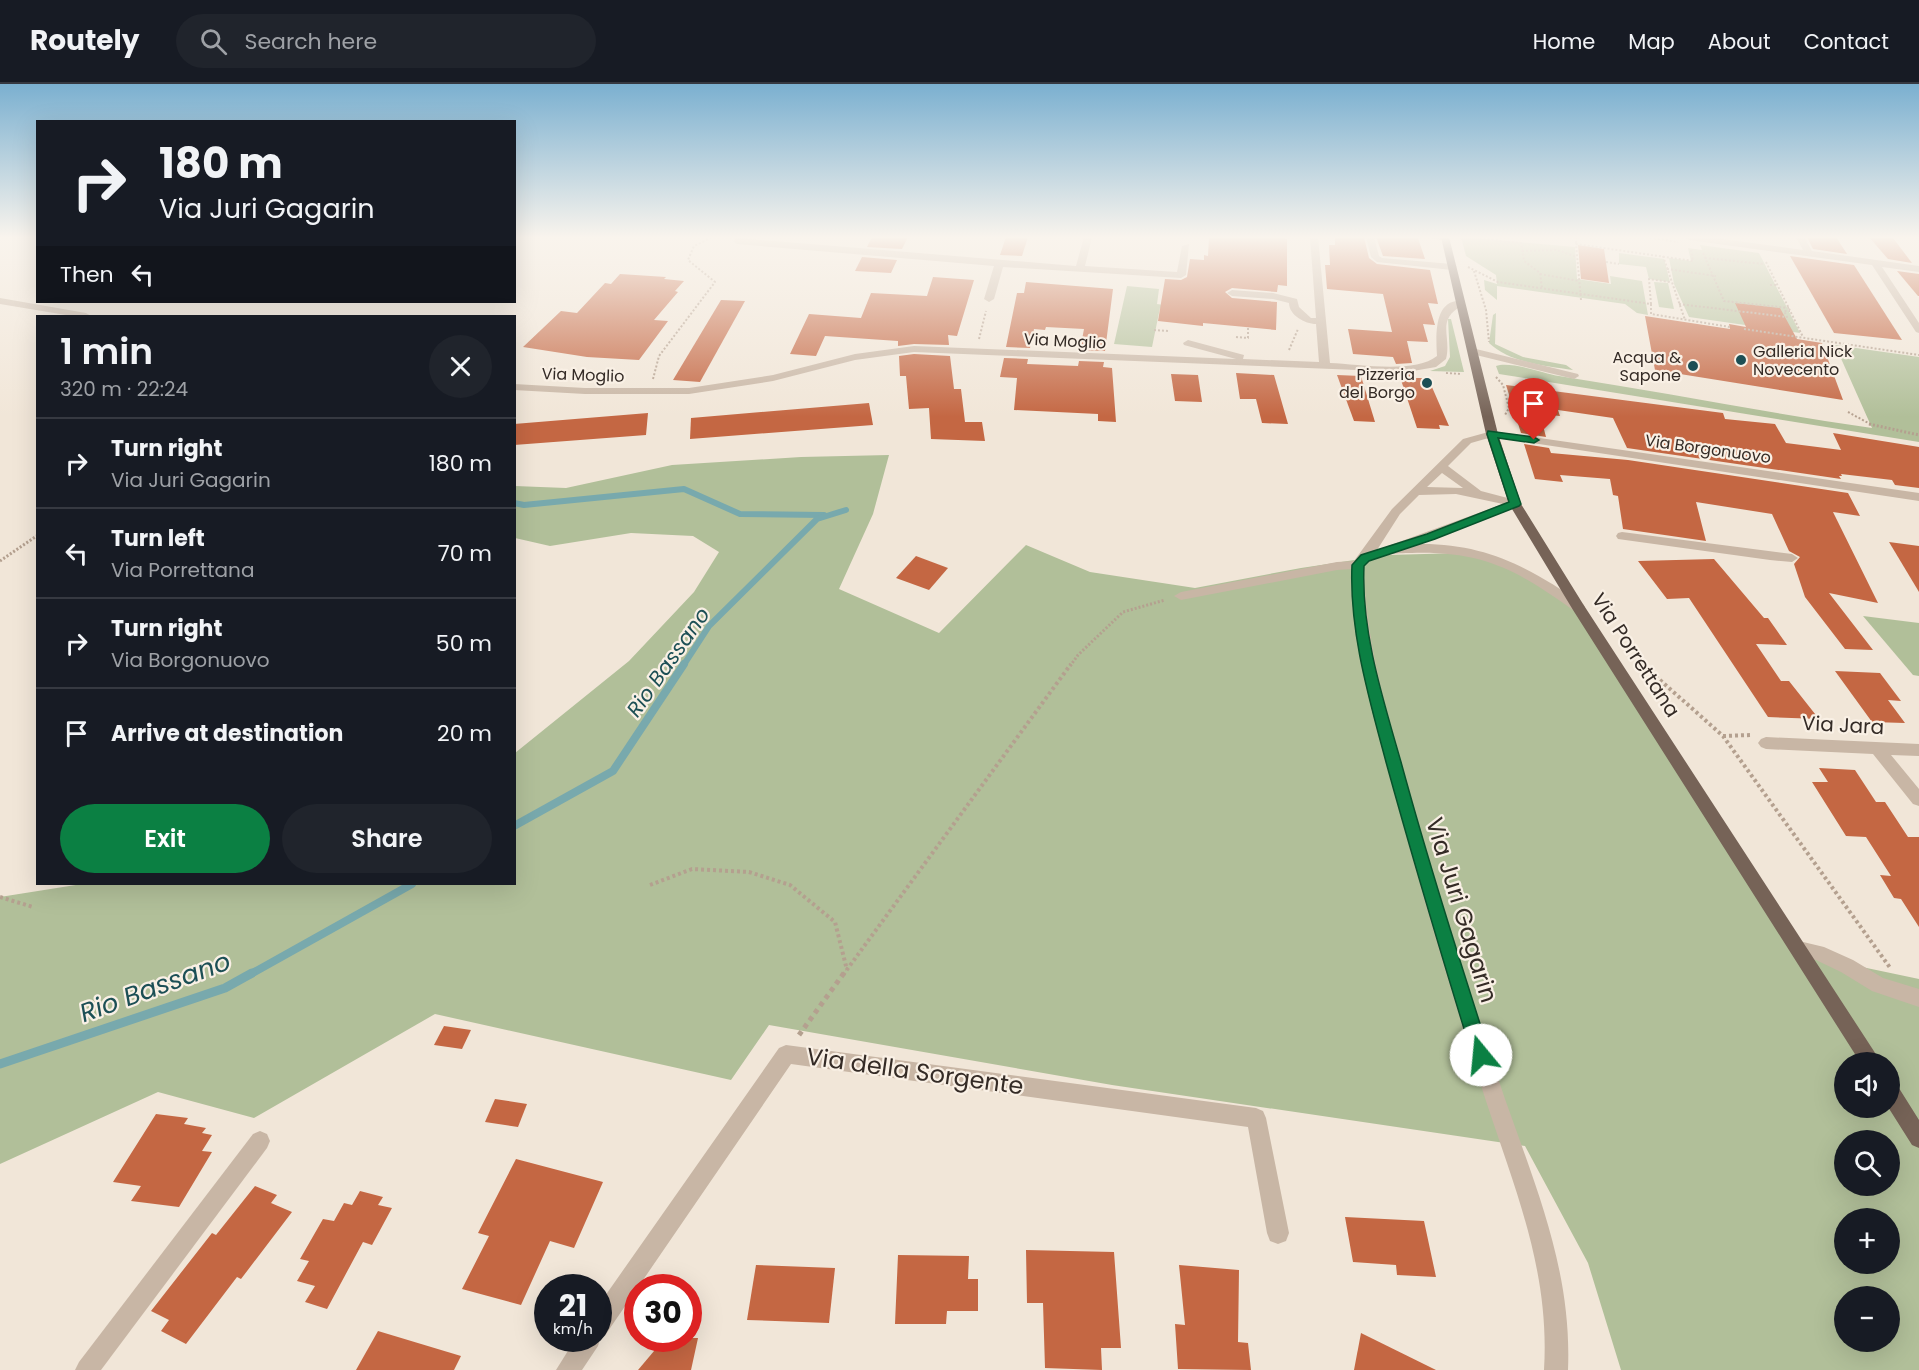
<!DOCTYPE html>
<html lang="en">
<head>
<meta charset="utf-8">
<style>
  :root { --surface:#171b24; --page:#20242c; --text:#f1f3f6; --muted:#9ea1a6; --line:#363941; --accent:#0b8043 }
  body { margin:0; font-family:Poppins,sans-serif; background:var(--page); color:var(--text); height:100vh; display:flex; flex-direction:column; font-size:22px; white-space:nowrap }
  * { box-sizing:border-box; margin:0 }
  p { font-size:20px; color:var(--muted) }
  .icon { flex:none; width:33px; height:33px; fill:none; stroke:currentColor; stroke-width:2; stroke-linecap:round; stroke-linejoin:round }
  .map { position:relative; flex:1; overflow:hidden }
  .drawer { position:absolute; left:36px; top:231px; width:480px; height:570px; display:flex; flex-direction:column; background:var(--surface); border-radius:0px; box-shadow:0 6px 24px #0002 }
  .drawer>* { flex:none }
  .banner { position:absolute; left:36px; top:36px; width:480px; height:183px; border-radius:0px; box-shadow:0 6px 24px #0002; background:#171b24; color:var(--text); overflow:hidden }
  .fabs { position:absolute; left:1834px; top:968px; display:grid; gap:12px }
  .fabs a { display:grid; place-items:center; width:66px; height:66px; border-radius:50%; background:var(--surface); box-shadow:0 6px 24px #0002; font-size:30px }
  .speed { position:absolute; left:534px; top:1190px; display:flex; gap:12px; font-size:30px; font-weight:700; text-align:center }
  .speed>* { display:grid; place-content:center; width:78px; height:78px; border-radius:50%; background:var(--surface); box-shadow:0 6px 24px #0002; line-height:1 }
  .speed small { font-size:15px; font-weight:400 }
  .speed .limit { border:9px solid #d22; background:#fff; color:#111 }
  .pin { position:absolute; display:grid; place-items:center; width:51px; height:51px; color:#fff; margin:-62px -26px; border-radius:50% 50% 50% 0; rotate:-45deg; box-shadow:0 0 6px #0007 }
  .pin .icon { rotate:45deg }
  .me { position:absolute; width:66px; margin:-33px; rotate:343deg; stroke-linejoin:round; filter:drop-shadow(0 0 4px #0008) }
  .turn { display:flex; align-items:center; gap:21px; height:126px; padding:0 24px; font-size:27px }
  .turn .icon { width:78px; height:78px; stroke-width:2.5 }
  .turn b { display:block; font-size:42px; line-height:51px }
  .then { display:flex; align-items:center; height:57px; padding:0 24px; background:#0003; gap:12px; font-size:22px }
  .round { display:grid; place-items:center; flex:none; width:63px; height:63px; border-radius:32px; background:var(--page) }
  .summary { display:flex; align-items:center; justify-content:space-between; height:102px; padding:0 24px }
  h1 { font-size:36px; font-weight:600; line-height:45px }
  .action { display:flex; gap:12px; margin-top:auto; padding:12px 24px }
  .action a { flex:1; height:69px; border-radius:36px; background:var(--accent); color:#fff; font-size:24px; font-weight:600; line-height:69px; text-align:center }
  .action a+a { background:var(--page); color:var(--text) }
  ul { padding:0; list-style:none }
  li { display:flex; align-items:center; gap:18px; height:90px; padding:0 24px; border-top:2px solid var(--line) }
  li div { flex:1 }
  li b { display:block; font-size:22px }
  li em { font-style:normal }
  header { display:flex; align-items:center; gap:36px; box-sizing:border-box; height:84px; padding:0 30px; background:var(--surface); border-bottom:2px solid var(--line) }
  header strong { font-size:28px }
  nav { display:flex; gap:33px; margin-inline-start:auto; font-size:21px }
  .search { width:420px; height:54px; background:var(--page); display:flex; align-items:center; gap:15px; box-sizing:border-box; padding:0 21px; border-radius:33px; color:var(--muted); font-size:22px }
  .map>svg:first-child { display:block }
  .green { fill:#b1bf99; fill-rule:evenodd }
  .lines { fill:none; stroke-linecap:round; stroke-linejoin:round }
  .stream-far2 { stroke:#78a9ad; stroke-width:6 }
  .stream-far1 { stroke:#78a9ad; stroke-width:8 }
  .stream { stroke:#78a9ad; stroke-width:9 }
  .building { fill:#c46743 }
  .path-far3 { stroke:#b4a08f; stroke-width:2; stroke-dasharray:2 2; stroke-linecap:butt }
  .path-far2 { stroke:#b4a08f; stroke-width:3; stroke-dasharray:2 2; stroke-linecap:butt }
  .path-far1 { stroke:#b4a08f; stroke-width:4; stroke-dasharray:3 3; stroke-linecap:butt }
  .path { stroke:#b4a08f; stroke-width:5; stroke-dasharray:4.5 4.5; stroke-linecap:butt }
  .minor { fill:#c8b6a5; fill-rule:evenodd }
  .major { fill:#766357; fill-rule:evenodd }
  .route { fill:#0b8043; stroke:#07532c; stroke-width:1.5 }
  .poi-dot { fill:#1c4f55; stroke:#f9f0e5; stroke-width:2 }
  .labels { text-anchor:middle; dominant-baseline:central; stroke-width:4.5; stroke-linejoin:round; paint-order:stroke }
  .far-street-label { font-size:16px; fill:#342b26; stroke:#f9f0e5 }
  .far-poi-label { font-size:16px; fill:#342b26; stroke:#f9f0e5; text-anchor:end }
  .street-label { font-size:20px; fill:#342b26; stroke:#f9f0e5 }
  .water-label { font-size:21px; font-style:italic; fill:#1c4f55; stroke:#f9f0e5 }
  .near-street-label { font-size:24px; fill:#342b26; stroke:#f9f0e5 }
  .near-water-label { font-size:26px; font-style:italic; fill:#1c4f55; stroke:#f9f0e5 }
</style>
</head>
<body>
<header>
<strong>Routely</strong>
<div class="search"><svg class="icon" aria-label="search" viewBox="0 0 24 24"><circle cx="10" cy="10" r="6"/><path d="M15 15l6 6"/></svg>Search here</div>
<nav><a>Home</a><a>Map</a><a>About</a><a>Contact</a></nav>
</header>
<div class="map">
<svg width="1919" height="1286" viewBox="0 0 1919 1286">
  <rect width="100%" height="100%" fill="#f1e6d8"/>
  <!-- green -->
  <g class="green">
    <polygon points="1461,153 1575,163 1577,195 1611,200 1610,192 1642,197 1648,231 1637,229 1625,220 1497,202 1497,216 1485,206 1484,196 1497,200 1496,191 1466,172"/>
    <polygon points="1700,161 1759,169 1800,249 1689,233 1674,200 1669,174 1691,177 1688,164 1702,166"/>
    <polygon points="1619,169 1664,175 1670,198 1649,195 1646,183 1619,180"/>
    <polygon points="1654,198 1668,199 1674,225 1659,223"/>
    <polygon points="1127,202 1159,205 1157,220 1171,222 1169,225 1160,224 1152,263 1114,260"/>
    <path d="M1496,229l-1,31 28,13 43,8 7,5c-27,-4 -63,-7 -84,-27l4,-28z"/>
    <polygon points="1448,235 1451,235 1464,288 1430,287 1445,282 1450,273"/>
    <path d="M1835,261l84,12v85l-420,-68 -3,-8c14,-5 47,7 63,10 104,16 208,37 313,52z"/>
    <path d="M889,371l-16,59 -34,75 100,44 87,-88 64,27 105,16 106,-20 87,-13 73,-2 42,10 64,31 238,361 114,24v391h-298l-33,-107 -63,-117 -413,-61 -343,-60 -38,55 -296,-66 -181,104 -96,-26 -158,72v-267l82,-13h432l1,-131 114,-92 65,-69 25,-40 -26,-16 -62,-3 -81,13 -35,-8v-52l51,2 106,-23 129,-8zM1845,978h45v45h-45zM1845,1056h45v45h-45zM1845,1134h45v45h-45zM1845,1212h45v45h-45z"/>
    <polygon points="1863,532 1919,539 1919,592 1913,591"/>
  </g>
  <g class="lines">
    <!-- stream-far2 -->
    <g class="stream-far2">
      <polyline points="514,419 524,421 684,405 740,430 824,431"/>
      <polyline points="683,582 709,542 817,435 846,426"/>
    </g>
    <!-- stream-far1 -->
    <g class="stream-far1">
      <polyline points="514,742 613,687 684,580"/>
      <polyline points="249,891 412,800"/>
    </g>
    <!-- stream -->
    <polyline class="stream" points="0,980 225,904 252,889"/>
  </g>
  <!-- building -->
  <g class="building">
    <polygon points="872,153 908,153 902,165 867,163"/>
    <polygon points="1006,153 1028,153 1022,172 1000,171"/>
    <polygon points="1209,153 1282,153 1287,155 1287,202 1278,201 1277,208 1232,204 1225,208 1232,214 1277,218 1276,246 1203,239 1203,242 1158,237 1165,195 1181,196 1187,193 1190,175 1204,176 1204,171 1208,172"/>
    <polygon points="1335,153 1364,153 1369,174 1377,180 1430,186 1438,220 1428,219 1435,241 1423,240 1428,258 1407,257 1412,279 1396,280 1393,273 1353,270 1348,245 1392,248 1383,210 1327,205 1325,181 1330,181 1329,161 1335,161"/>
    <polygon points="1376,153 1418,154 1425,175 1383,172"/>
    <polygon points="1807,153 1836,153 1847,170 1813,165"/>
    <polygon points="1869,153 1893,154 1912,179 1888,175"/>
    <polygon points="1578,161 1604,165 1609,199 1581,195"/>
    <polygon points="1790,172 1854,181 1902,256 1834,249"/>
    <polygon points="862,173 897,176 891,189 855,187"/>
    <polygon points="1897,187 1919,190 1919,212 1918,212"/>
    <polygon points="620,190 666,193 664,195 684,197 675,207 678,208 654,236 668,237 639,276 587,273 523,263 561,227 577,229 605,199 611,200"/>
    <polygon points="933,193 974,196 957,252 948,251 949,261 914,260 898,262 898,257 825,252 816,272 790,270 809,230 861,234 871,209 927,212"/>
    <polygon points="1026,198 1113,205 1105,267 1080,266 1084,245 1046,243 1045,246 1034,245 1030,264 1006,263 1017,209 1024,209"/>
    <polygon points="721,216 745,217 700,298 673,296"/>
    <polygon points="1735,219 1780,224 1797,255 1822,259 1843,316 1655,286 1645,232 1730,245 1729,240 1746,243"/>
    <polygon points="914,270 950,272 954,305 961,305 965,338 982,338 985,357 931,355 929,324 909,325 906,292 900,292 899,272"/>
    <polygon points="1004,274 1028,275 1027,280 1078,282 1079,277 1104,278 1103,283 1112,284 1116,338 1098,337 1098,330 1014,326 1017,294 1000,293"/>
    <polygon points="1236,289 1274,291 1288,340 1262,339 1256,315 1240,315"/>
    <polygon points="1414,289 1415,294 1428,294 1449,342 1439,341 1440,345 1417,344 1399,290"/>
    <polygon points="1171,290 1198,291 1202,318 1175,317"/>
    <polygon points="1337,291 1361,292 1375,338 1354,337"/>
    <polygon points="1506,301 1723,329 1725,335 1775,340 1786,359 1841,366 1833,349 1919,363 1919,404 1895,401 1892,396 1841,390 1842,392 1839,392 1841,395 1627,364 1613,334 1558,326 1560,332 1540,330 1546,353 1521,349"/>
    <polygon points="869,319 873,341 690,355 691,334"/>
    <polygon points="648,329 646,351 514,361 514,340"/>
    <polygon points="1524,360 1549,364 1551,369 1628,376 1848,409 1860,432 1833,428 1878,519 1829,509 1873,566 1845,565 1805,513 1794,480 1800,473 1789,467 1772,430 1696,418 1706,457 1623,445 1618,412 1613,411 1610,395 1560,391 1563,398 1535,395"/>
    <polygon points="1889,458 1919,462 1919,508"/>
    <polygon points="916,472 948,484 929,506 896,494"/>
    <polygon points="1714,475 1764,534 1768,534 1787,561 1756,560 1781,597 1789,597 1819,635 1768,633 1689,514 1667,515 1638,477"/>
    <polygon points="1835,587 1880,589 1901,617 1888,616 1905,639 1872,638"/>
    <polygon points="1819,684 1855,686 1876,718 1885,718 1908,753 1919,753 1919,843 1901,815 1894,814 1880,791 1891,792 1866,753 1846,752 1812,698 1828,698"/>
    <polygon points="444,942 471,946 462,965 434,961"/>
    <polygon points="495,1015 527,1020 518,1043 485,1038"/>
    <polygon points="156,1030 188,1034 184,1040 206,1044 202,1049 212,1051 202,1067 212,1068 179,1123 131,1117 141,1102 113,1098"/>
    <polygon points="516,1075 603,1098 574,1164 550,1157 521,1221 462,1205 489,1152 478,1149"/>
    <polygon points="255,1102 277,1111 271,1119 292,1128 241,1195 237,1193 186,1260 161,1247 169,1236 151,1227 212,1149 216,1151"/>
    <polygon points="360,1107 383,1113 378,1121 392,1124 372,1161 363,1158 327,1225 305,1218 315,1202 297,1197 309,1177 300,1175 323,1135 334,1137 344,1119 352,1121"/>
    <polygon points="1345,1133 1424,1137 1436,1193 1397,1191 1396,1181 1353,1178"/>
    <polygon points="1026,1166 1114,1168 1121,1264 1101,1264 1102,1286 1045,1284 1043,1219 1027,1219"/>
    <polygon points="898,1171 969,1172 968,1195 978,1195 978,1227 947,1227 946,1240 895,1240"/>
    <polygon points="756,1181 835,1184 829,1239 747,1236"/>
    <polygon points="1179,1181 1239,1186 1238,1258 1248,1259 1251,1286 1178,1285 1175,1240 1185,1241"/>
    <polygon points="378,1247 461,1272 454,1286 356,1286"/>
    <polygon points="1361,1249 1436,1286 1354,1286"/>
    <polygon points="665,1254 698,1254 691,1286 638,1286"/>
  </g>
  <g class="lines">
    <!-- path-far3 -->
    <g class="path-far3">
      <polyline points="1464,153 1521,159 1524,177 1540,189 1542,204"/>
      <polyline points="1576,153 1576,160"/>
      <polyline points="1646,153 1678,158"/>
      <polyline points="1522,167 1557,166 1577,173"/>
      <polyline points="1703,169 1724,217 1789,224"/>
      <polyline points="1663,172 1685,236"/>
      <polyline points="1705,174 1764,180"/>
      <polyline points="1606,178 1619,180"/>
      <polyline points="1766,178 1803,253"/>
      <polyline points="1468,183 1498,198 1651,220 1651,230 1730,243"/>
      <polyline points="1667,185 1716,192"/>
      <polyline points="1474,187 1486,226 1489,258"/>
      <polyline points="1540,190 1579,197"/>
      <polyline points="1770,201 1777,201"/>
      <polyline points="1581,216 1576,160 1693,177 1691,166"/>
      <polyline points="1651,220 1649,195 1670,198"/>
      <polyline points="1679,220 1787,233 1784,227 1790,227"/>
      <polyline points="1744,245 1919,271"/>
      <polyline points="1154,246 1168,247"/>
      <polyline points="1236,253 1248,254 1248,243"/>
      <polyline points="979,255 986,227"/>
      <polyline points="1289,266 1298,245"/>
      <polyline points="1446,289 1462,290"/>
      <polyline points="1496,293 1503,301 1509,324 1505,331"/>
      <polyline points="653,295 659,272 715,198 688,176 694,162 713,153"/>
      <polyline points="1848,328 1872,341"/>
    </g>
    <!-- path-far2 -->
    <g class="path-far2">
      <polyline points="1869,340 1919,351"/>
      <polyline points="0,477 38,451"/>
      <polyline points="1635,577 1644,582"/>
      <polyline points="1070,582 1078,571 1123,528 1165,516"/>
    </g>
    <!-- path-far1 -->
    <g class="path-far1">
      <polyline points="1642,580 1723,652 1891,885"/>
      <polyline points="1723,652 1751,651"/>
      <polyline points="650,801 692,785 749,788 790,801 835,838 847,886"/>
      <polyline points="0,813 33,823"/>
      <polyline points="843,891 1071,580"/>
    </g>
    <!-- path -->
    <polyline class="path" points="799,951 844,889"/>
    <!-- minor -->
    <g class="minor">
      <polygon points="1084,153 1092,153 1085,182 1177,188 1182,162 1189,160 1186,191 1181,194 1003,183 994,215 989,218 984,215 994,182 737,160 733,157 737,154 1076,182"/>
      <path d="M1310,153h8l12,126c28,1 85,11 107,-7 -1,-19 -4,-58 26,-55v4c-28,15 -11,31 -17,54l-10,8 -29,5 -493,-20 -59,8 -82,21 -84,13h-104l-71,-4v-6l71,4h104l84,-13 82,-21 59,-8 322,13 -52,-14 -1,-2 5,-3 56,15 -1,4 76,3 -3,-38c-11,0 -27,-9 -27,-21l-16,-4 -41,-3 -5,-3 5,-3 41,3 24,6 2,8 12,11h5z"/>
      <polygon points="1366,153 1374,153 1379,172 1382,174 1452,180 1457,183 1452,186 1377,178 1371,173"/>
      <polygon points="1427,153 1449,153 1449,154 1445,157"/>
      <polygon points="1685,153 1708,153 1803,166 1796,153 1804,153 1812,167 1919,182 1919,188 1882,183 1919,239 1919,249 1916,248 1872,181 1689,156"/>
      <polygon points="0,214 86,229 91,232 72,232 0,220"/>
      <polygon points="1472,264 1578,290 1579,292 1574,295 1468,269 1468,265"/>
      <path d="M1492,347l427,62v8l-427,-64 -21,6 -23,23 33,25 38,10 2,3 -103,40c67,-1 111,23 165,60l2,3 -2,3h-10c-56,-40 -90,-59 -161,-57 -16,0 -36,1 -48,13 1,77 24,148 44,221 30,105 62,209 97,312 32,91 67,173 63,271h-24c6,-98 -28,-178 -58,-269 -34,-105 -66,-211 -94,-318 -19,-71 -41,-140 -40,-214l-15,1 -156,30 -7,-4 7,-4 156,-30 17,-1 38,-52 71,-70zM1442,389l21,15 -36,-1zM1456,410l47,10 -126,46 23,-36 19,-19z"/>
      <polygon points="1622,448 1792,470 1798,474 1792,478 1770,476 1618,455 1616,452 1618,449"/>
      <polygon points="1766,653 1919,660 1919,672 1891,671 1919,705 1919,722 1913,720 1873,670 1766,665 1761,663 1758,659 1761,655"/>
      <polygon points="1799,857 1824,863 1853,876 1883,894 1919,905 1919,923 1872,907 1841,888 1816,876 1793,871 1790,865 1793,859"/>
      <polygon points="786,961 1256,1024 1263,1027 1266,1034 1289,1149 1286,1157 1278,1160 1270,1157 1267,1149 1248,1043 791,980 606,1250 601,1252 598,1262 582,1286 556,1286 576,1254 598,1254 598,1222 779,964"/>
      <polygon points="260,1047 267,1050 270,1057 267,1064 101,1286 75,1286 79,1278 253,1050"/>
    </g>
    <!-- major -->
    <g class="major">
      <polygon points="1441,153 1449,153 1498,350 1521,420 1583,520 1881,978 1860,978 1573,526 1509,420 1486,350"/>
      <polygon points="1890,998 1897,1001 1919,1036 1919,1064 1912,1061 1888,1023 1890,1023"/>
    </g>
  </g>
  <!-- sky -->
  <linearGradient id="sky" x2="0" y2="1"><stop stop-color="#7bb0d0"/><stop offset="0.46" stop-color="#f9f4ed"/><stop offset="1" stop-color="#f9f4ed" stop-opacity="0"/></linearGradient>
  <rect width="1919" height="333" fill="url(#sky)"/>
  <!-- route -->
  <path class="route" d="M1488,347l46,6 5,3 -5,3 -36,-5 23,66 -2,2 -84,33 -66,22 -5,5c-3,66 19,133 37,196 27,99 58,196 89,293l-3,6 -6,2 -6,-2 -3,-6c-30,-98 -59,-195 -86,-293 -17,-64 -37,-131 -34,-197l9,-10 66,-21 82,-32 -22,-68z"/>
  <!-- markers -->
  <g class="poi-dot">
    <circle cx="1741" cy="276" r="6"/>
    <circle cx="1693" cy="282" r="6"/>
    <circle cx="1427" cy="299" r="6"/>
  </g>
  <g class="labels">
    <!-- far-street labels -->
    <g class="far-street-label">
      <text transform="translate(1065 257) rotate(3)">Via Moglio</text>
      <text transform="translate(583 291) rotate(2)">Via Moglio</text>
      <text transform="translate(1708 365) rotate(8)">Via Borgonuovo</text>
    </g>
    <!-- far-poi labels -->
    <g class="far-poi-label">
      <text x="1753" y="267" text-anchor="start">Galleria Nick<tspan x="1753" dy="18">Novecento</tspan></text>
      <text x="1681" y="273">Acqua &amp;<tspan x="1681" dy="18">Sapone</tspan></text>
      <text x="1415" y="290">Pizzeria<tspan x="1415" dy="18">del Borgo</tspan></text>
    </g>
    <!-- street labels -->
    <g class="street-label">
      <text transform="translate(1636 571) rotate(57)">Via Porrettana</text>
      <text transform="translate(1843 641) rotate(3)">Via Jara</text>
    </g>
    <!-- water labels -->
    <g class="water-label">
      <text transform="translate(668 578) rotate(-55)">Rio Bassano</text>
    </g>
    <!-- near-street labels -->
    <g class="near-street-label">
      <text transform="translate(1462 826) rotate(73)">Via Juri Gagarin</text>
      <text transform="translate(915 987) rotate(8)">Via della Sorgente</text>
    </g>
    <!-- near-water labels -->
    <g class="near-water-label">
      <text transform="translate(155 903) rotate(-20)">Rio Bassano</text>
    </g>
  </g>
</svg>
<div class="fabs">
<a><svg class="icon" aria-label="sound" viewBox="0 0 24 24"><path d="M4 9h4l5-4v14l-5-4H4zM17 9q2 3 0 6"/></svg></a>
<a><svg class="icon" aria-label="search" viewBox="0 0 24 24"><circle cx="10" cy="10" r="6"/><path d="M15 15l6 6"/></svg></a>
<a>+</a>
<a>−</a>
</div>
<div class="speed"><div>21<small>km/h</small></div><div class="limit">30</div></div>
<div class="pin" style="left:1534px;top:356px;background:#d93025"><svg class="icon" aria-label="arrive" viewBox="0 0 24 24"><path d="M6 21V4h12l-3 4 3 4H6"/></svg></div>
<svg class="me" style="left:1481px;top:971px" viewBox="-20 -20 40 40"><circle r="19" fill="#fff"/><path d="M0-13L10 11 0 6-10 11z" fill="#0b8043"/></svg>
<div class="banner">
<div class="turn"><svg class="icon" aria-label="right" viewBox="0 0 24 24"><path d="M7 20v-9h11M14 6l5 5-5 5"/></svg><div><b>180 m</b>Via Juri Gagarin</div></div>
<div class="then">Then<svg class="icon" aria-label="left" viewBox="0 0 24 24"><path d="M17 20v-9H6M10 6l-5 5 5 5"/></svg></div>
</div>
<section class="drawer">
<div class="summary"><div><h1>1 min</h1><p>320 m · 22:24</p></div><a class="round"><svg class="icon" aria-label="close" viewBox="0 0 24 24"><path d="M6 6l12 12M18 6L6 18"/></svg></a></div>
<ul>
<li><svg class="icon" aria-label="right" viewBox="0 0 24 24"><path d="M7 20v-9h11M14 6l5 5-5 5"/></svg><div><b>Turn right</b><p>Via Juri Gagarin</p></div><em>180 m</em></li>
<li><svg class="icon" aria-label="left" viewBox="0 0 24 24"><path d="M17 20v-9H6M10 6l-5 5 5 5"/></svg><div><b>Turn left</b><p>Via Porrettana</p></div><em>70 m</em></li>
<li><svg class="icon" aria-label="right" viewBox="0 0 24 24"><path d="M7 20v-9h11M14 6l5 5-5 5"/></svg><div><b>Turn right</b><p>Via Borgonuovo</p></div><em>50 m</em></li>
<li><svg class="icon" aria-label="arrive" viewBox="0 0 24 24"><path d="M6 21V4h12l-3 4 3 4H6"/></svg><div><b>Arrive at destination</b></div><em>20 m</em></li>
</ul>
<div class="action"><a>Exit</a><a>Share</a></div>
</section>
</div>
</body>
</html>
